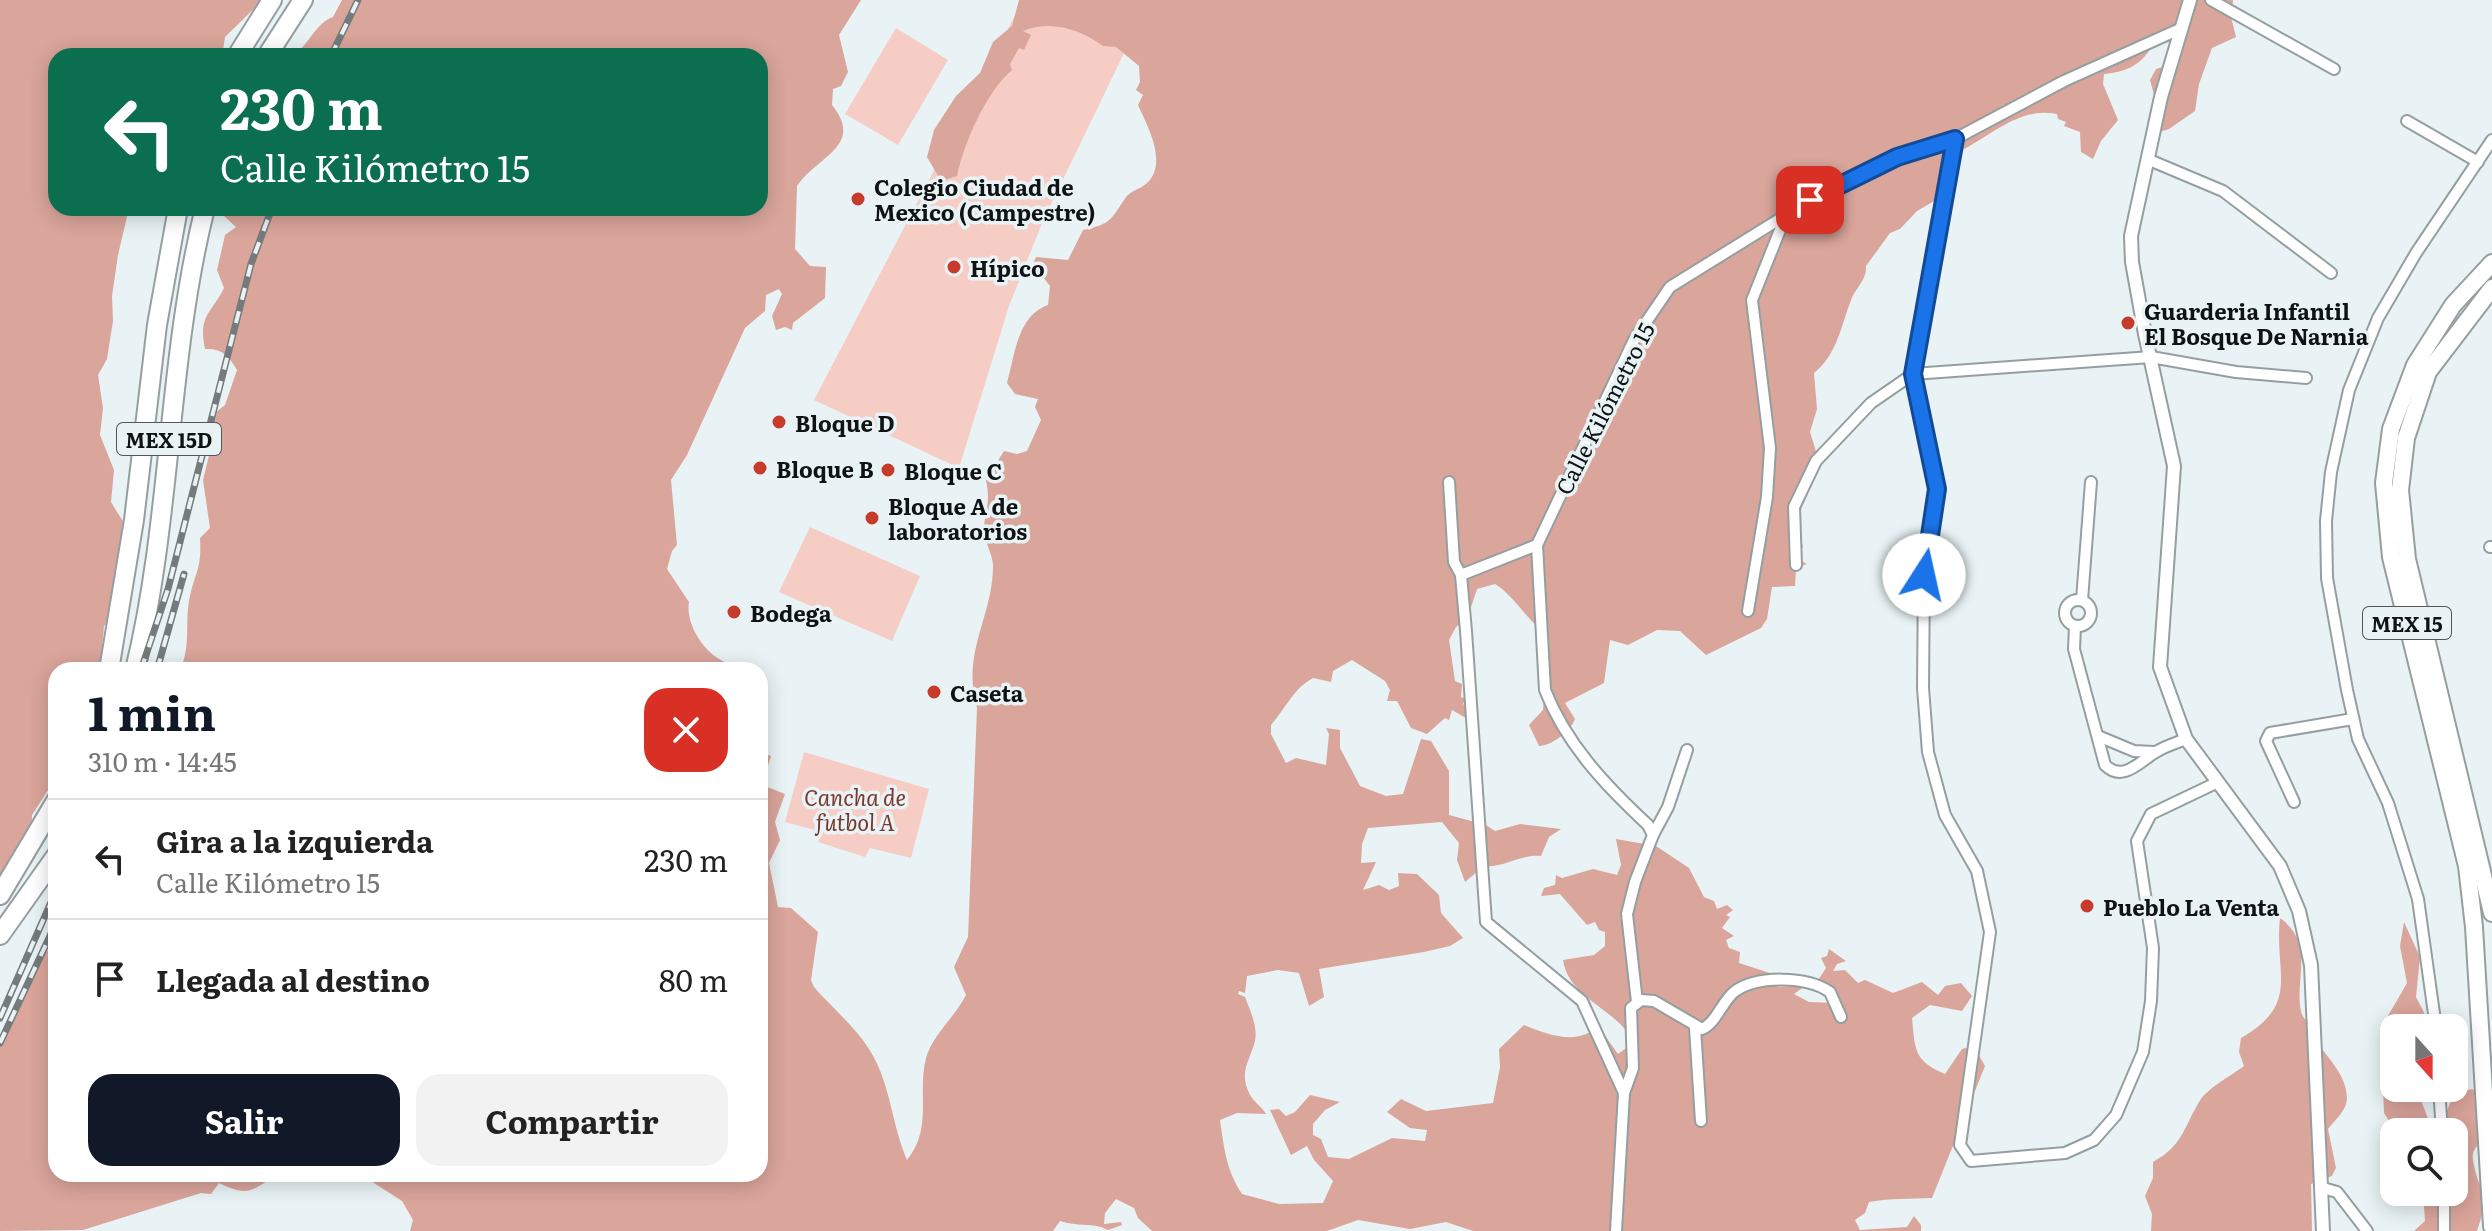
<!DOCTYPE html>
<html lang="es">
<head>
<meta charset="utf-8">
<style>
  :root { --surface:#fff; --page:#f2f2f2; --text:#222; --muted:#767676; --line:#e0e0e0; --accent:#111827 }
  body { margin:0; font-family:Literata,serif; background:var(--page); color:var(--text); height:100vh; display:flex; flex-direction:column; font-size:30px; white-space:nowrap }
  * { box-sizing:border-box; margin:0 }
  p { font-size:26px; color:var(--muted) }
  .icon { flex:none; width:44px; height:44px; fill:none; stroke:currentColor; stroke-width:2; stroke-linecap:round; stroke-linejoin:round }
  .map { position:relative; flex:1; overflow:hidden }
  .side { position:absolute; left:48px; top:662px; width:720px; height:520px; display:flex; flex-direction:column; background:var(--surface); border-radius:24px; box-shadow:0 4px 20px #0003 }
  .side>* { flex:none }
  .hud { position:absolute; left:48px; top:48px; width:720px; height:168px; border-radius:24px; box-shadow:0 4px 20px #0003; background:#0b6e4f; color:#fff; overflow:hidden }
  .needle { width:52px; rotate:159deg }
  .tools { position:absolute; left:2380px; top:1014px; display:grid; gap:16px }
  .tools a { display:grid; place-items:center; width:88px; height:88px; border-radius:16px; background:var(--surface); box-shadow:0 4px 20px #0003; font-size:40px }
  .pin { position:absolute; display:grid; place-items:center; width:68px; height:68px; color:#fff; margin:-34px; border-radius:16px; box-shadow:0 4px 12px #0006 }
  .me { position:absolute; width:88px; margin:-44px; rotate:10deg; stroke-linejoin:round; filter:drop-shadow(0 0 6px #0008) }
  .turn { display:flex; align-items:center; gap:28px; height:168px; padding:0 40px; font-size:36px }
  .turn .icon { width:104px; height:104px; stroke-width:2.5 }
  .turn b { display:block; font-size:56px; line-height:68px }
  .round { display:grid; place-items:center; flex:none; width:84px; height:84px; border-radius:24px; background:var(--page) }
  .head { display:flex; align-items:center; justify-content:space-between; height:136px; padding:0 40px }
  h1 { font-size:48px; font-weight:700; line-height:60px; color:var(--accent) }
  .cta { display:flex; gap:16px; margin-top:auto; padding:16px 40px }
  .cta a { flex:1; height:92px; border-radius:24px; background:var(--accent); color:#fff; font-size:32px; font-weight:700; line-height:92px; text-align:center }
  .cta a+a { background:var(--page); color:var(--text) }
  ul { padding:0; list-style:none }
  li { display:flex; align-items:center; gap:24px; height:120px; padding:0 40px; border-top:2px solid var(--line) }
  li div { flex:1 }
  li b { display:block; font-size:30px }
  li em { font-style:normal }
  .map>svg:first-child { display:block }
  .green { fill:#f6cdc5 }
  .forest { fill:#daa59b }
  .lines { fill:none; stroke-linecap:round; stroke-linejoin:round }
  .minor-casing { stroke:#959fa0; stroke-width:14 }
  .tertiary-casing { stroke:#959fa0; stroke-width:16 }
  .primary-casing { stroke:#959fa0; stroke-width:20 }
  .motorway-casing { stroke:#959fa0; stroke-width:22 }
  .minor { stroke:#fff; stroke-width:10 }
  .tertiary { stroke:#fff; stroke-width:12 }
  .primary { stroke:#fff; stroke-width:16 }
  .motorway { stroke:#fff; stroke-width:18 }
  .rail-casing { stroke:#757b7c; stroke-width:7 }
  .rail { stroke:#e9f3f5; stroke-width:4; stroke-dasharray:12; stroke-linecap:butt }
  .route-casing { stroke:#114b97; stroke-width:20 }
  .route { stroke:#1a73e8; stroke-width:14 }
  .poi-dot { fill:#c73b2c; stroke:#e9f3f5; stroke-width:3 }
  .labels { text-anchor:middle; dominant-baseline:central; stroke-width:7; stroke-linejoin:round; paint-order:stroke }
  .shield { fill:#e9f3f5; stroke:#515658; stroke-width:2 }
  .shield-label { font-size:20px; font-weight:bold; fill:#101314 }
  .poi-label { font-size:22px; font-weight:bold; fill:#101314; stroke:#e9f3f5; text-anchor:start }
  .street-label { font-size:22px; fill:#101314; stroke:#e9f3f5 }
  .park-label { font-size:22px; font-style:italic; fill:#7a382e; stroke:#e9f3f5 }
</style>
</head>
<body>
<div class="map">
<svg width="2492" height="1231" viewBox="0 0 2492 1231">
  <rect width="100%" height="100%" fill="#e9f3f5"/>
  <!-- green -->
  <g class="green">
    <polygon points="1023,0 1126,49 1043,221 1009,306 959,468 814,400"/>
    <polygon points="896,28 948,60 898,145 845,114"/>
    <polygon points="810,527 920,576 892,641 779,592"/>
    <polygon points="804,752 929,789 911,858 870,848 865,857 818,842 822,832 785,822"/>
  </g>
  <!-- forest -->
  <g class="forest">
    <polygon points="0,0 263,0 225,37 223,50 218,56 56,56 56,208 129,208 118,255 112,296 113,321 107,359 98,375 103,408 100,435 114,470 111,502 124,523 123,555 116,569 117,588 110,620 104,626 100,670 56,670 56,778 32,815 31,842 0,875"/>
    <path d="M342,0h519l-22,35 9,37 -7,14 -8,3 -1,16c33,41 -15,51 -35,81l-2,63 15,17 16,1 -1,31 -32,25 -1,7 -7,-3 -9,3 -4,-14 10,-22 -3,-5 -13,6 -1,16 -20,17 -58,127 -16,25 6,65 -5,6 -5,18 22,33c-4,23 17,54 39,61l-3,7h-545c11,-23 5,-47 9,-69 5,-28 13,-30 11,-63l10,-10 -7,-48 11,-45 -3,-19 14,-11 12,-35c-8,-14 -15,-22 -32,-21 -7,-34 6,-35 19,-61l-7,-18 8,-35 11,-8 -13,-12 1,-7h536v-152h-468c17,-10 23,-33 41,-39z"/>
    <path d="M1019,0h1214l-2,17 5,20 -24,11 -13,36 -4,27 -26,18 -13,4 2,-23 -8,-30 6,-11 16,-5v-22h-17c-14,23 -25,29 -51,32l-1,10 15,36 -17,21 -8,18 -12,-7 -1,-20 -16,-6 2,-4 -8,-3 -1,-5c-39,-8 -68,24 -101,39l1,28 -16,16 -24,14 -17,18 -10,4 -24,33c1,14 -10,21 -15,34 -10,26 -14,55 -37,73l3,36 -7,23 8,26 -4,21 -17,40 6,28 -8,10 12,7 -11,4 -1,18 -23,1 -5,32 -6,9 -55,27 -26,-24 -23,-1 -29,15 -18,-5 -6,43 -39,20 10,16c-4,12 -24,27 -36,27l-10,-21 14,-15 2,-27 -6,-54c-13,-13 -31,-38 -44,-45l-18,5 -10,30 -11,8 -7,13 6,41 7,3 -1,13 8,3 -6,3 8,18 -19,-11 -3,10 -4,-2 -18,16 -16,-6 -14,-27h-10l3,-11 -5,-9 -33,-21 -19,11 -2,11 -18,-4c-20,11 -27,30 -42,47v9l15,29 10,-5 30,7 3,-31 -3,-6 14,2v18l20,38 26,10 17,-2 18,-55 10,2 18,30v44l37,10 9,6 25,-7 41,5 -12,8 -8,19c-21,-2 -36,12 -57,10l-19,16 -8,-22 2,-17 -17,-21 -74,6 -6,16 -1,19 15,-1 -13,28 16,-5 10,5 10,-4 -1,-13 19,1 22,21 2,18 22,25 -13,8 -26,6 -105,17 5,28 -15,9 -10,-33 -21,-3 -31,6 -2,17 -6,-2 -1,3 7,3c5,13 13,30 10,44 -5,20 -17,31 -5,54 4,7 12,12 16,19l-29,-1 -17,7c4,27 6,50 22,74l37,10 44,-1 10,-22 -19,-21 -7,-14 -16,9 -21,-45 9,-1 7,7 9,-4 15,-17 30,7 -15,8 -12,14v11l8,4 7,18 21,2 43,-21 33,3 2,-11 -17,-2 -23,-16 14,-13 25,12 67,-8 7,-36 -1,-18 25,-24c25,10 53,21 74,1l20,28 8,-6 2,-15c-19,-26 -60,-38 -65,-73l31,-5 11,-9v-14l-6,-2 -4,-8 -8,3 -27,-31 -19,2 3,-8 11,-3 1,-10 6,3 31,-9 24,6 4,-10 -5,-26 40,7 33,22 15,29 10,4 3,8 10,-4 6,5 -7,5 4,2 -8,11 12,8 -8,4 3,8 11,4 -1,11 34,11 4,13 28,-1 -11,8 15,8 26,1 -18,-21 9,-14 -5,-10 6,-2 2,-7 17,12 -9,3 -4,7 12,-1 13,13 7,-3 28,13 29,-11 16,13 7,-9 16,-3 11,13 -10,15 -32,-6 -18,13c3,32 2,43 33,56l17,-25 12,-3 11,20 -53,132c-22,1 -41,0 -63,4l-4,11 -10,7 5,10 47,-3 7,-11 7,9v6h-448l-27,-9 -36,7 -52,-9 -31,11h-175l-14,-13 -4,-10 -18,-9 -11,14 -1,11 17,-2 1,3 -14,5c-15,-8 -31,-3 -48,-9l-7,10h-643l3,-11 -11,-19 -42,-27h400v-422l11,4 -9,29 23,9 -10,28 5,18 -11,23 9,44 13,1 27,24 -7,48 3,7c18,21 44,42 58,67 19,33 20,72 35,106 26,-32 10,-65 19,-102 7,-24 29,-41 40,-63l-12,-28 14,-30 9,-229c-16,-56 16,-91 16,-142 0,-12 -9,-24 -9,-37 1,-21 7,-24 2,-49l18,-29 13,3 10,-3 14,-31 -6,-13 3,-8 -23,-5 -8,-11c8,-28 10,-67 41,-78l2,-19 -17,-22 3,-7 32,3 15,-30c29,-6 28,-11 43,-33 4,-6 15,-8 21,-14 21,-20 1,-56 -9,-78l5,-10 -7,-5 4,-8 -1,-16 -23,-19 -13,-1c-21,-16 -52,-27 -80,-15l8,4 -7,15 -5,-2 -9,16 2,6c-26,22 -48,73 -55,106l-16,5 -14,-24 7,-27 22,-34 24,-23 13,-31 19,-16z"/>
    <path d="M2280,918c36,26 14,61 21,93 1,7 6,9 10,15 3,5 3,12 7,17 11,17 28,31 29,55 0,12 -12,22 -19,31l8,39 -4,8 -21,8 1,47h-161l1,-17 -7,-18 8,-18v-16c30,-17 30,-33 46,-60 8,-14 32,-26 45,-36l-5,-14 2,-14c60,-35 33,-63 39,-120z"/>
    <polygon points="2404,922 2420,957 2416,997 2432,1028 2394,1028 2394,1066 2385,1021 2407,983 2400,946"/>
    <path d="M56,943v231h224c-28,14 -28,25 -61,9l-8,11 -10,-1 -118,37 -83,1v-192c20,-32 26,-73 56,-96z"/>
    <polygon points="2394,1068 2394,1088 2423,1088 2421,1100 2433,1132 2396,1132 2384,1113 2383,1089 2393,1079"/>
    <path d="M2473,1089c6,14 18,33 10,48 -4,9 -12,12 -10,23 6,36 19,29 4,71h-63l11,-10 -2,-29h31v-60h-5l-4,-17 10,-23z"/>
  </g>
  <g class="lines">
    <defs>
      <g id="minor">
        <polyline points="2211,0 2334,69"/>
        <polyline points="2407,121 2478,162"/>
        <polyline points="1955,139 1913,374 1937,489 1924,575 1923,688 1928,752 1945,815 1977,871 1990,932 1960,1145 1971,1161 2065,1153 2094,1140 2116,1115 2143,1052 2151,1001 2153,948 2137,841 2151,814 2216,783"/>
        <polyline points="2147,159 2223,191 2331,273"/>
        <polyline points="1449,482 1454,562 1461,575 1466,631 1486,922 1582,1001 1624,1093 1616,1231"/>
        <path d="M1537,545l8,145c21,54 61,96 103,135l5,10 -18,47 -8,32 10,88"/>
        <polyline points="2490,547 2492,547"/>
        <polyline points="1796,565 1794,507 1816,461 1871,403 1913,374 2151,357 2236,372 2306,378"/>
        <polyline points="1461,575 1537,545 1634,340 1670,287 1833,186 1897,157 1955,139 2064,81 2182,28"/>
        <circle cx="2078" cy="613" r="13"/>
        <polyline points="2082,600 2091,482"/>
        <polyline points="1748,611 1767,497 1770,448 1752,300 1786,215"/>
        <path d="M2075,626l-1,23 31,116c18,18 35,-4 51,-13 9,-6 20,-9 30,-13"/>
        <polyline points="2098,736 2134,751 2154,752"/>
        <polyline points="2294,802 2266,741 2270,733 2353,719"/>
        <polyline points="1653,835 1668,807 1687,750"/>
        <polyline points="1695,1028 1701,1121"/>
        <polyline points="2436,1028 2418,899 2388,803 2358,739 2347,690 2327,578 2326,521 2331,472 2349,390 2378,318 2416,253 2492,140"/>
        <polyline points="2439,1088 2442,1132"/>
        <path d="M1624,1093l9,-25 -2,-60 10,-8 13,1 48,28c14,-6 20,-27 32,-37 23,-17 73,-16 96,0l11,25"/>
        <polyline points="2323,1188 2337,1192 2367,1231"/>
        <polyline points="2444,1192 2444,1231"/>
      </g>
      <polyline id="tertiary" points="2190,0 2161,97 2131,236 2132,262 2145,334 2174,466 2160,667 2186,739 2280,866 2299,911 2311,965 2323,1231"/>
      <g id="primary">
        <polyline points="2492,263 2453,305 2415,365 2391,429 2384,483 2391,557 2467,866 2474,927 2492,1226"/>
        <polyline points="2492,288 2428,372 2406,438 2400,490 2407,559 2492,913"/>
      </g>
      <g id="motorway">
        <polyline points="237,56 272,0"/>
        <polyline points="267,56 303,0"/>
        <polyline points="109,670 134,520 157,325 178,208"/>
        <path d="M135,670c37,-152 32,-310 70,-462"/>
        <polyline points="0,895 56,801"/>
        <polyline points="0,935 56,856"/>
      </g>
    </defs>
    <!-- minor casing -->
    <use href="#minor" class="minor-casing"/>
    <!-- tertiary casing -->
    <use href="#tertiary" class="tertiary-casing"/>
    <!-- primary casing -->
    <use href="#primary" class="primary-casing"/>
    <!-- motorway casing -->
    <use href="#motorway" class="motorway-casing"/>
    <!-- minor -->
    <use href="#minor" class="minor"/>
    <!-- tertiary -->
    <use href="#tertiary" class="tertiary"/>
    <!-- primary -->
    <use href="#primary" class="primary"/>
    <!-- motorway -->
    <use href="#motorway" class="motorway"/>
    <defs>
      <g id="rail">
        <polyline points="331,56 358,0"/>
        <polyline points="141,670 168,589 251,264 272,208"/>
        <polyline points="157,670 184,574"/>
        <polyline points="0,1018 56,891"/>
        <polyline points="0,1043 56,923"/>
      </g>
    </defs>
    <!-- rail casing -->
    <use href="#rail" class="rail-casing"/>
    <!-- rail -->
    <use href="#rail" class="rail"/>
  </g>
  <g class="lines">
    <defs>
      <polyline id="route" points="1810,200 1897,157 1955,139 1913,374 1937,489 1924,575"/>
    </defs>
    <!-- route casing -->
    <use href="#route" class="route-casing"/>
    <!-- route -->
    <use href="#route" class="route"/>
  </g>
  <!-- markers -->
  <g class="poi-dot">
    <circle cx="858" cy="199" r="8"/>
    <circle cx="954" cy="267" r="8"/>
    <circle cx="2128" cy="323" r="8"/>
    <circle cx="779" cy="422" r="8"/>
    <circle cx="760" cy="468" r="8"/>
    <circle cx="888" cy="470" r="8"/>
    <circle cx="872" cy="518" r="8"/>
    <circle cx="734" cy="612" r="8"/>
    <circle cx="934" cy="692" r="8"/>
    <circle cx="2087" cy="906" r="8"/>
  </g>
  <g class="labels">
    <!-- shield labels -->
    <g class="shield">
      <rect x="117" y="423" width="104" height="32" rx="6"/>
      <rect x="2363" y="607" width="88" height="32" rx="6"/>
    </g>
    <g class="shield-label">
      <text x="169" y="439">MEX 15D</text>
      <text x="2407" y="623">MEX 15</text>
    </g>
    <!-- poi labels -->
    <g class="poi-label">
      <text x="874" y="186">Colegio Ciudad de<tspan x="874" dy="25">Mexico (Campestre)</tspan></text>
      <text x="970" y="267">Hípico</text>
      <text x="2144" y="310">Guarderia Infantil<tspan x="2144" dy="25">El Bosque De Narnia</tspan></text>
      <text x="795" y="422">Bloque D</text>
      <text x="776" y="468">Bloque B</text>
      <text x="904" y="470">Bloque C</text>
      <text x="888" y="505">Bloque A de<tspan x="888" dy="25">laboratorios</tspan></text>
      <text x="750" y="612">Bodega</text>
      <text x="950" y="692">Caseta</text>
      <text x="2103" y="906">Pueblo La Venta</text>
    </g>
    <!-- street labels -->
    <g class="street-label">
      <text transform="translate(1604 408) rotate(-63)">Calle Kilómetro 15</text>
    </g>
    <!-- park labels -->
    <g class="park-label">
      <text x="855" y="796">Cancha de<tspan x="855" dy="25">futbol A</tspan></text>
    </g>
  </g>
</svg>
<div class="tools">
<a><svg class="needle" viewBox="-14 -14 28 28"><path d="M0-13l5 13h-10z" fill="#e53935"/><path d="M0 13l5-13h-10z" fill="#767676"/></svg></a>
<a><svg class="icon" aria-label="search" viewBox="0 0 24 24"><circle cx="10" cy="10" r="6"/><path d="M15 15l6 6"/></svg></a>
</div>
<div class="pin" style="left:1810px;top:200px;background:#d93025"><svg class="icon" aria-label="arrive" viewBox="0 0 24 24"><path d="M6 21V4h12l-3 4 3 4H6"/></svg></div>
<svg class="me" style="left:1924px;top:575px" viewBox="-20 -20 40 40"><circle r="19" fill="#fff"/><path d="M0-13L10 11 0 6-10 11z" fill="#1a73e8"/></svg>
<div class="hud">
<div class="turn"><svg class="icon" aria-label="left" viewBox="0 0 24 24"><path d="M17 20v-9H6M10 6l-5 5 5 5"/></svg><div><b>230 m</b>Calle Kilómetro 15</div></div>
</div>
<section class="side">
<div class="head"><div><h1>1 min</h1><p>310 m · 14:45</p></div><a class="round" style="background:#d93025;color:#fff"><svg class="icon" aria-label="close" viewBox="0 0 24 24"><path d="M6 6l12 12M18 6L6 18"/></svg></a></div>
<ul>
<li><svg class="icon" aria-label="left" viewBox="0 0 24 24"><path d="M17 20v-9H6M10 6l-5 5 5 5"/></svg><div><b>Gira a la izquierda</b><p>Calle Kilómetro 15</p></div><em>230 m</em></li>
<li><svg class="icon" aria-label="arrive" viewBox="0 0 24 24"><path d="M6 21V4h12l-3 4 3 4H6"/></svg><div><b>Llegada al destino</b></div><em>80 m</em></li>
</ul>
<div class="cta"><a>Salir</a><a>Compartir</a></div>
</section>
</div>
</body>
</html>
